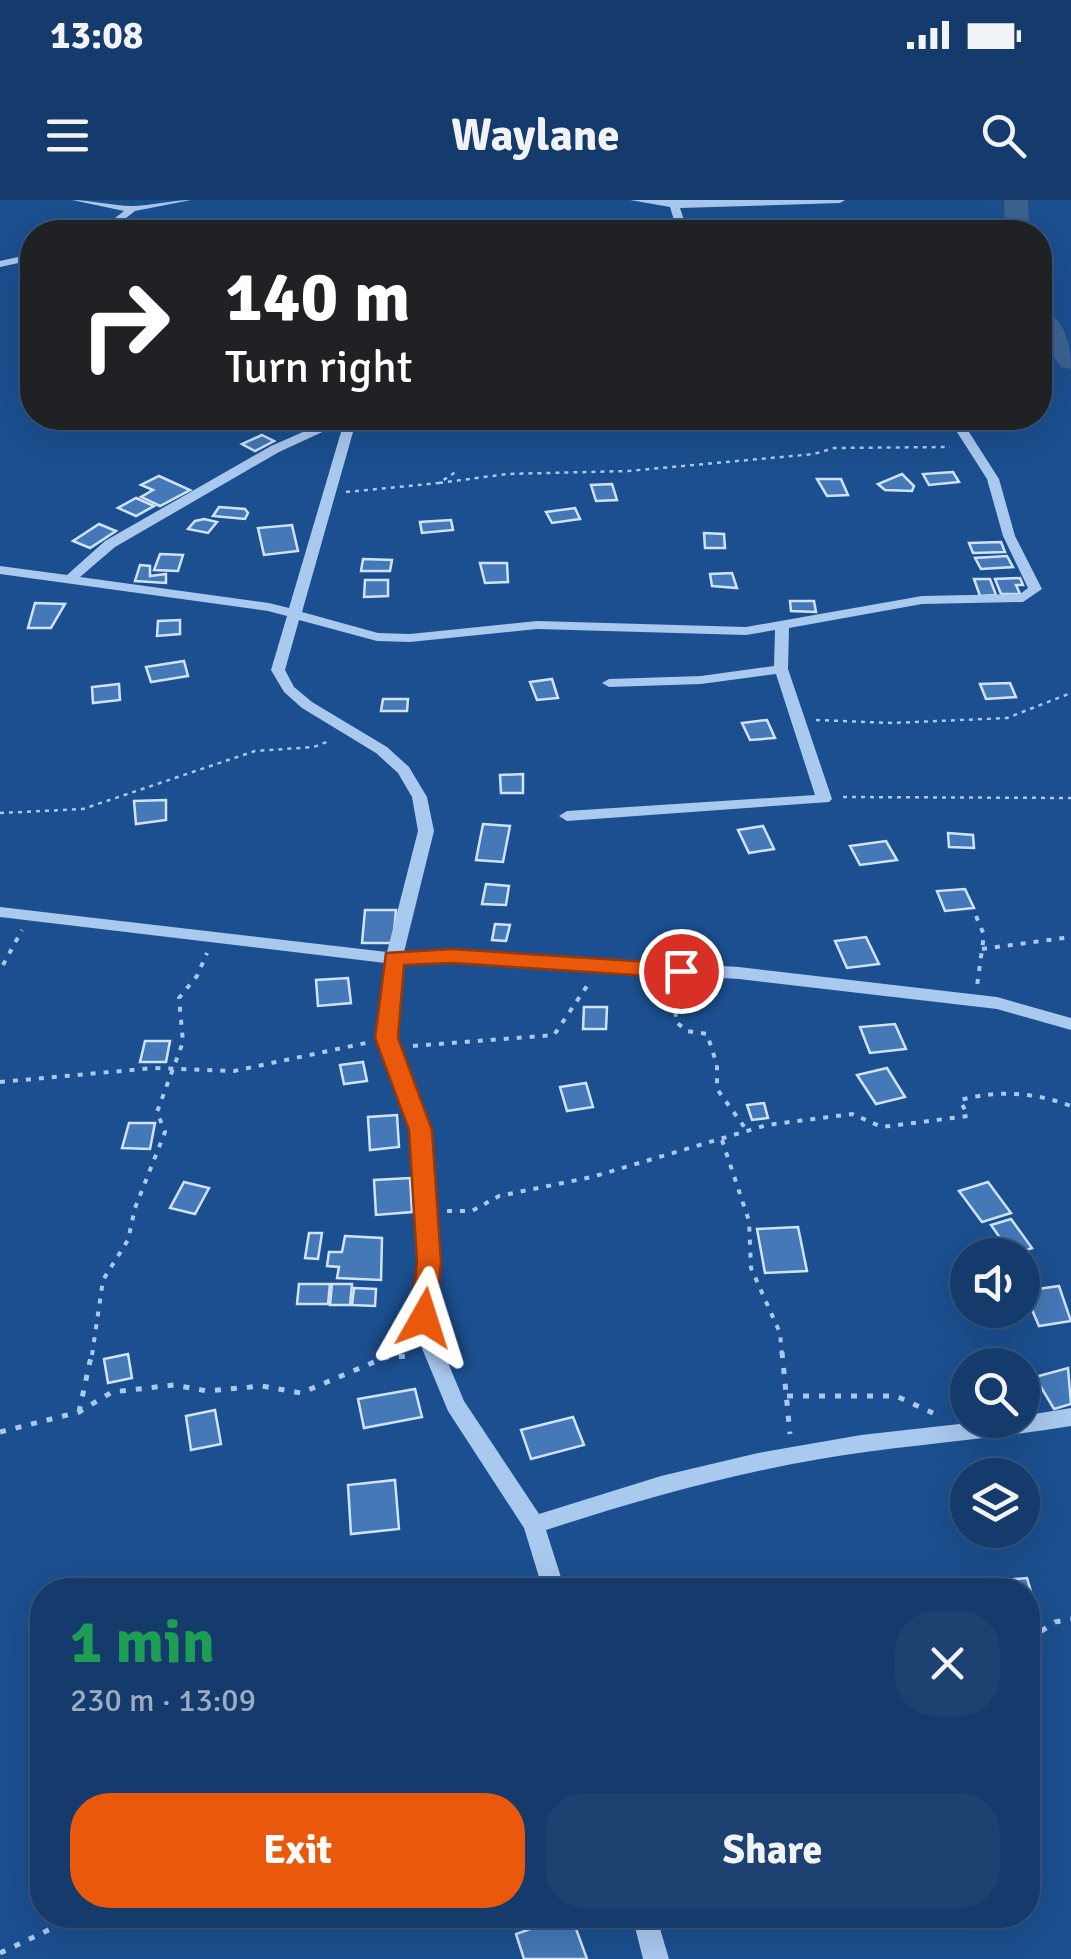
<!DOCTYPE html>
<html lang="en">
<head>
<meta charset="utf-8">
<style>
  :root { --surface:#143b6b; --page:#1d4271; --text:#f1f3f6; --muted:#9dadc1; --line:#33557e; --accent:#ea580c }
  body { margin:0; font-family:Signika,sans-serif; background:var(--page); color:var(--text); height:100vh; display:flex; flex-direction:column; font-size:38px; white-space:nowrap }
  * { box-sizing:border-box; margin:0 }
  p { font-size:32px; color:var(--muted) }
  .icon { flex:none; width:55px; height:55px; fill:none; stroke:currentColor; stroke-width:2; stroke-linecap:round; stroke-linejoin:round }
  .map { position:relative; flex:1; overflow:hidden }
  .sheet { position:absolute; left:30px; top:1378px; width:1010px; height:350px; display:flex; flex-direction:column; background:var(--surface); border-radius:40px; box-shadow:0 10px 40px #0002,0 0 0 2px var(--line) }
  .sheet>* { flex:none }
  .banner { position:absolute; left:20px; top:20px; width:1032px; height:210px; border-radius:40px; box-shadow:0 10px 40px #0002,0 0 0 2px var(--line); background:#202124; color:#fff; overflow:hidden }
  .controls { position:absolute; left:950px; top:1038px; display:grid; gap:20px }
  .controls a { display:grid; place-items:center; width:90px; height:90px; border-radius:50%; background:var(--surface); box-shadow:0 10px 40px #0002,0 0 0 2px var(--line); font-size:50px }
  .pin { position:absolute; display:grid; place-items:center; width:85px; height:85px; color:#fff; margin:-42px; border:5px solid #fff; border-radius:50%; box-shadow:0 2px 10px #0007 }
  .me { position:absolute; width:110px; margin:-55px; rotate:6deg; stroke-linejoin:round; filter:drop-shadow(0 0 8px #0008) }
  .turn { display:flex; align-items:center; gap:35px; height:210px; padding:0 40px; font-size:45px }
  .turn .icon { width:130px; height:130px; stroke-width:2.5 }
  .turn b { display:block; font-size:70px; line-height:85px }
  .round { display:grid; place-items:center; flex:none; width:105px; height:105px; border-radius:40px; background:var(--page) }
  .summary { display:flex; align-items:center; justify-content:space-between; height:170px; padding:0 40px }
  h1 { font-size:60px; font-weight:700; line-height:75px; color:#1e9e55 }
  .button { display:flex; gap:20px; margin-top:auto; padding:20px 40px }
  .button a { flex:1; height:115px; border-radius:40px; background:var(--accent); color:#fff; font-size:40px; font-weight:700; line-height:115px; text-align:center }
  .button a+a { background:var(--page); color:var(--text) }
  .status { display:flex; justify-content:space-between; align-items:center; height:70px; padding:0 50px; background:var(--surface); direction:ltr }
  .status svg { height:28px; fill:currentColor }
  header { display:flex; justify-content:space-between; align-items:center; height:130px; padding:0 40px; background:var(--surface); font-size:45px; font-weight:700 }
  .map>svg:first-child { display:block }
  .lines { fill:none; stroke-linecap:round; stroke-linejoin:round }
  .river { fill:#3c6290; fill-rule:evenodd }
  .building { fill:#4478b7; stroke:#cfe3fa; stroke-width:2.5 }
  .path-far2 { stroke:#a9c9ee; stroke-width:2.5; stroke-dasharray:4 5; stroke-linecap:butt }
  .path-far1 { stroke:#a9c9ee; stroke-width:4; stroke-dasharray:5 8; stroke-linecap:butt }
  .path { stroke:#a9c9ee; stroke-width:5; stroke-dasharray:6 10; stroke-linecap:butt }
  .minor { fill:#a9c9ee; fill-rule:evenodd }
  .route { fill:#ea580c; stroke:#983908; stroke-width:2.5 }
</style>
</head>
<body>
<div class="status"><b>13:08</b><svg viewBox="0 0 49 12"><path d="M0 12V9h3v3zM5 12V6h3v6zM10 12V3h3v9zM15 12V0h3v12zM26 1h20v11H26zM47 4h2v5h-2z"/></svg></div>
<header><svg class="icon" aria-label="menu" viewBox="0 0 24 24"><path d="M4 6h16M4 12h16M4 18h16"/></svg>Waylane<svg class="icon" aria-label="search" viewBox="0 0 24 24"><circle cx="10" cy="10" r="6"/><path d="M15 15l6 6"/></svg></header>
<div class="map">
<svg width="1071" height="1759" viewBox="0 0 1071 1759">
  <rect width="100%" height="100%" fill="#1b4f8f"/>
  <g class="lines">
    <!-- river -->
    <g class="river">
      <polygon points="1004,0 1028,0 1029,32 1005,32"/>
      <path d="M1040,110c26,7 31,37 31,59l-10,-2 -21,-30z"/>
    </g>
  </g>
  <!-- building -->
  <g class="building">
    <polygon points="262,235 274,241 255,251 242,244"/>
    <polygon points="953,272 959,282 929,285 923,274"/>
    <polygon points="902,274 914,286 912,291 885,290 878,284"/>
    <polygon points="159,276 190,290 160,306 141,297 153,290 141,285"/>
    <polygon points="817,279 841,279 848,295 827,296"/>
    <polygon points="612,284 617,300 596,301 591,285"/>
    <polygon points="136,298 154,306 136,316 118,308"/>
    <polygon points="219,307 245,309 248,313 245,319 213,316"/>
    <polygon points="575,308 580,319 552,323 546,312"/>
    <polygon points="451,320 453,330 422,333 420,322"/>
    <polygon points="195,321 204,319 217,322 208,333 188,329"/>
    <polygon points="99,324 116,331 90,348 73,341"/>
    <polygon points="292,325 298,351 264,355 258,328"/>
    <polygon points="704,333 724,334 725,348 705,348"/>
    <polygon points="1001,342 1005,352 973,353 969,343"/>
    <polygon points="160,354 183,355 178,371 154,370"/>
    <polygon points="1007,356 1013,367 981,369 975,358"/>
    <polygon points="363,359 392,360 390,371 361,371"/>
    <polygon points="480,363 507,363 508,382 485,383"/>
    <polygon points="140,365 150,366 150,376 166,374 166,383 135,381"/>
    <polygon points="732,373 737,388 712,386 710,374"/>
    <polygon points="1020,378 1023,385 1016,385 1020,394 1001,394 995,379"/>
    <polygon points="974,379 990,379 996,395 980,396"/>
    <polygon points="365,380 388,380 388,396 364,397"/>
    <polygon points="790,401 814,401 816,412 791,411"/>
    <polygon points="35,403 65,404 51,428 28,428"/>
    <polygon points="180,420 180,434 157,436 158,421"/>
    <polygon points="184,461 188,476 151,482 146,467"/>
    <polygon points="552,479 558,498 537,500 530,482"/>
    <polygon points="1010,483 1016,497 986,499 980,484"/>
    <polygon points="119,484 120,500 93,503 92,487"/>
    <polygon points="383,499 408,499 407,511 381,511"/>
    <polygon points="767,520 775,538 750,540 742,523"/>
    <polygon points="523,574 523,593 501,593 500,575"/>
    <polygon points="166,600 166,620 136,624 134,601"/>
    <polygon points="483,624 510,626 503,662 476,660"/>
    <polygon points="763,626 774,649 749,653 738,630"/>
    <polygon points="948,633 973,635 974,648 949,647"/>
    <polygon points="886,641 897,660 860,665 850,646"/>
    <polygon points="486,684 509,686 506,705 482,704"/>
    <polygon points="965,689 974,708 945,711 937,691"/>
    <polygon points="365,710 396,710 393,743 362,743"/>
    <polygon points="495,724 510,725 506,741 492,740"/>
    <polygon points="866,737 879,764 847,768 835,741"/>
    <polygon points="348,778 351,803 318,806 316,780"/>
    <polygon points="584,807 607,807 606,829 583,829"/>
    <polygon points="895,824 906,849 870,853 860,827"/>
    <polygon points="145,841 170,841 166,862 140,862"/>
    <polygon points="363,862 367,881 344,884 340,865"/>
    <polygon points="887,868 905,897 876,904 857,875"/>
    <polygon points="586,883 593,907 567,911 560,887"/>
    <polygon points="764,903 768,918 752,920 747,905"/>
    <polygon points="397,915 399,947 370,950 368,917"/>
    <polygon points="129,923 155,923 150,949 122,948"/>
    <polygon points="410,978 412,1012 376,1015 374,980"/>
    <polygon points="184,982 209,988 195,1014 170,1008"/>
    <polygon points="988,982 1011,1013 982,1022 959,991"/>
    <polygon points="1011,1019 1032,1048 1012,1055 991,1025"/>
    <polygon points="798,1027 807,1071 765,1073 757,1029"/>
    <polygon points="309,1033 322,1033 318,1059 305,1058"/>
    <polygon points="345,1036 382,1038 381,1080 337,1078 339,1067 327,1066 329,1052 342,1052"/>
    <polygon points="299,1084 330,1084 328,1104 297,1104"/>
    <polygon points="332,1084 352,1084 350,1105 330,1105"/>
    <polygon points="1059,1086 1071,1121 1039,1126 1024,1091"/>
    <polygon points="354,1088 376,1089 375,1106 352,1105"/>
    <polygon points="128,1154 132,1178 108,1183 104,1159"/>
    <polygon points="1068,1168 1071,1204 1054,1209 1035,1177"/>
    <polygon points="415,1189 422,1217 364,1228 358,1199"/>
    <polygon points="215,1210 221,1244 191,1250 186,1216"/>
    <polygon points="573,1217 584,1245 531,1259 521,1230"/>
    <polygon points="395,1280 399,1329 351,1334 348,1285"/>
    <polygon points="1027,1378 1040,1422 1028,1423 1028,1390 1007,1390 1004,1380"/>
    <polygon points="571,1715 587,1759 524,1759 516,1734"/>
  </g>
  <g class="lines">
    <!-- path-far2 -->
    <g class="path-far2">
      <polyline points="439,283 507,274 628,271 814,254 834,248 950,247"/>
      <polyline points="346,292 439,283 457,271"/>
      <polyline points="816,520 892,523 1007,518 1071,493"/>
      <polyline points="843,597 1071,598"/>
      <polyline points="0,613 83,609 255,551 314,547 329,541"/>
    </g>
    <!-- path-far1 -->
    <g class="path-far1">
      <polyline points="976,716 984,735 977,786"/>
      <polyline points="982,749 1071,737"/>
      <polyline points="3,765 22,730"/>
      <polyline points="679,786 675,821 687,831 707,834 717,865 717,889 748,932"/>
      <polyline points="413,846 554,835 589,783"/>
      <polyline points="0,882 154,868 234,871 366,843"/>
      <polyline points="722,940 749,1021 751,1068 780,1133 782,1155"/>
      <path d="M447,1011h25l27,-15 93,-19 175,-52 85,-11 30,13 86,-11 -8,-16c39,-10 73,-8 111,6"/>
      <polyline points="92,1155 103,1080 128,1040 135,1008 165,932 157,912 183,842 179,798 197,776 207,753"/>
    </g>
    <!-- path -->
    <g class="path">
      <polyline points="782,1152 790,1234"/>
      <polyline points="787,1196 896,1196 933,1213"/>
      <polyline points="79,1212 92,1152"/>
      <polyline points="0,1232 79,1212 112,1192 174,1185 207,1191 262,1186 301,1193 386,1157 413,1156"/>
      <polyline points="1028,1440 1055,1422 1071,1419"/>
      <polyline points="0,1753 80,1715"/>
    </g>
    <!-- minor -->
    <g class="minor">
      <path d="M72,0c20,0 40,6 60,6 19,0 39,-6 59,-6l-56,11 -27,21h-11l27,-21z"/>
      <polygon points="630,0 845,0 840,3 680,8 684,20 674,32 664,32 674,20 670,7"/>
      <polygon points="32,54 32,60 0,67 0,61"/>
      <path d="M335,218h22l-55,194 76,21 32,1 127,-13 209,6 176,-31 98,-2 8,-6 -25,-52 -16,-57 -39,-61h12l39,61 16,57 27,53 -19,13 -101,2 -133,24 -1,41 44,130 -3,3 -262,19 -8,-5 8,-5 248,-16 -39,-121 -75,10 -92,3 -7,-4 7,-4 92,-3 73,-10 1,-36 -29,5 -209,-6 -127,13 -33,-1 -78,-21 -14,50 9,17 18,15 75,45 22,20 18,30 7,34 -30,121 48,-2 287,17 258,30 74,21v12l-74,-21 -258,-30 -287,-17 -50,1 -7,74 35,93 9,132 -3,72 28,67 75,113 122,-38 97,-23 103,-18 134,-15h27v-4l49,-8v18c-83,14 -168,19 -251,33 -93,16 -184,42 -274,71l19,60h-22l-19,-62 -76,-117 -32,-77 3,-72 -7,-132 -35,-93 8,-74 -385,-46v-10l387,45 31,-121 -6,-34 -14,-24 -22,-20 -74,-45 -18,-16 -13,-22 16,-54 -19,-5 -268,-37v-8l67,9 38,-34 166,-95zM344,222l-55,186 -20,-5 -189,-26 35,-30 164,-95z"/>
      <polygon points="632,1715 656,1715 669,1759 643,1759"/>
    </g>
  </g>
  <!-- route -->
  <polygon class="route" points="452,749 681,764 692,771 681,778 452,763 404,765 398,838 432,930 441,1062 436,1118 424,1129 411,1118 417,1062 409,930 375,838 386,753"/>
</svg>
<div class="controls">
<a><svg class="icon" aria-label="sound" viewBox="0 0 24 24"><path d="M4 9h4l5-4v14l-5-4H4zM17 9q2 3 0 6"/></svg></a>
<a><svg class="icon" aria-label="search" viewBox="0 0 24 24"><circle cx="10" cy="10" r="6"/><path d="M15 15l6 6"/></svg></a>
<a><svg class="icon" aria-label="layers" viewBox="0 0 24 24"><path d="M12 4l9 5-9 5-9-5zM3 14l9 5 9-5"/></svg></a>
</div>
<div class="pin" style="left:681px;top:771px;background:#d93025"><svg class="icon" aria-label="arrive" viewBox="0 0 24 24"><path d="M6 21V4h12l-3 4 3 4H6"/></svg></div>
<svg class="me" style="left:424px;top:1118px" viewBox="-20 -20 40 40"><path d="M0-17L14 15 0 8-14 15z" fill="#ea580c" stroke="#fff" stroke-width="4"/></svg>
<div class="banner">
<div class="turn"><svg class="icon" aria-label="right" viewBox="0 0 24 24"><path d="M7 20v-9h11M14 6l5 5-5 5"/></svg><div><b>140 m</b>Turn right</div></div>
</div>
<section class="sheet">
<div class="summary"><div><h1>1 min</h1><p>230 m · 13:09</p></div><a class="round"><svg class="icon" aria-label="close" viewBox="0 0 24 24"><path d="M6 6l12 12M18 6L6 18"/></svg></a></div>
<div class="button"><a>Exit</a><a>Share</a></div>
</section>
</div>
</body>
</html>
